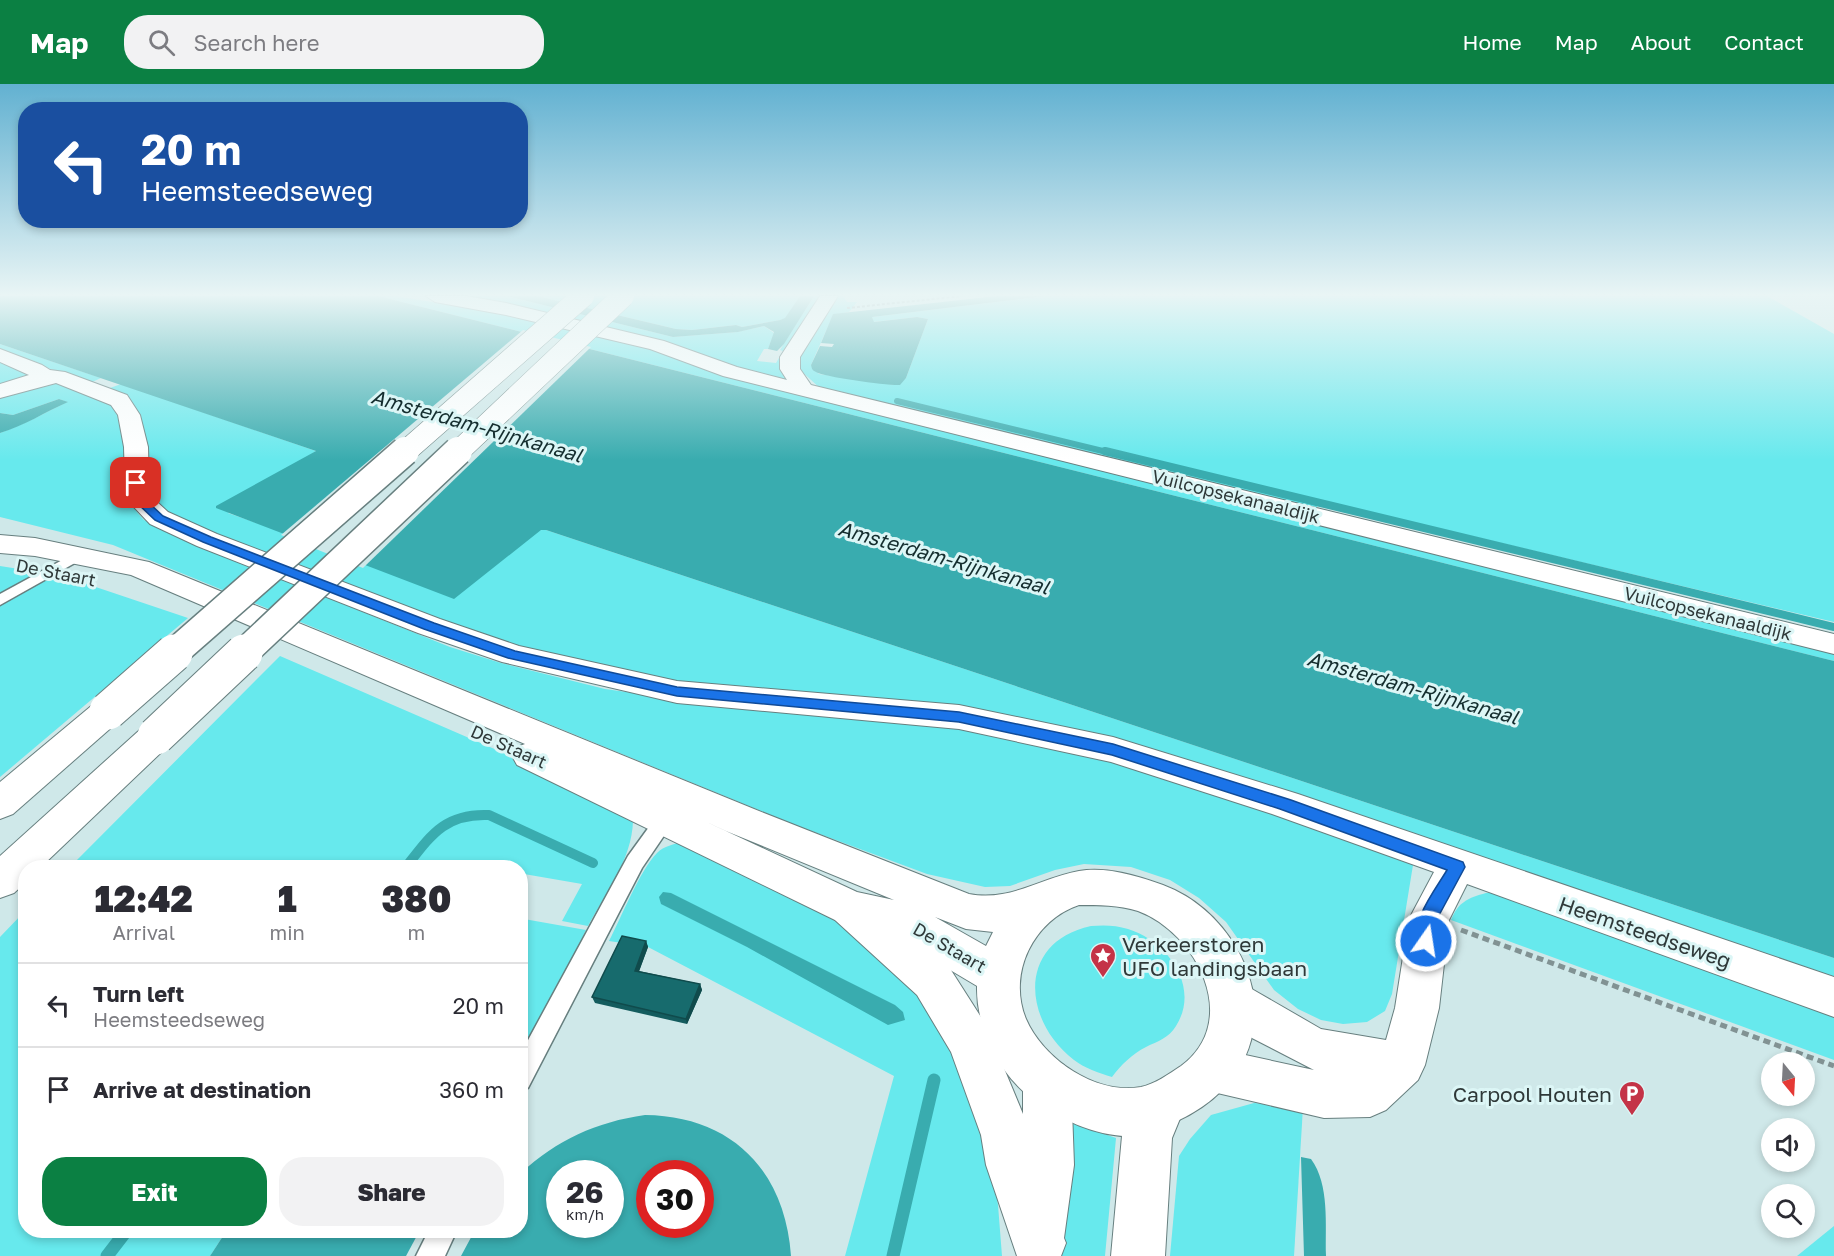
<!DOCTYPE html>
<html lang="en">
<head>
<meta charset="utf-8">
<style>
  :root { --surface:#fff; --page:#f2f2f3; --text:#2b2b33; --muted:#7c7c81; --line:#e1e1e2; --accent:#0b8043 }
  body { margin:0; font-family:"Golos Text",sans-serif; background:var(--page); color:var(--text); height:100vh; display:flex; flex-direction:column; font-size:22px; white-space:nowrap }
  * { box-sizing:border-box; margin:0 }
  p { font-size:20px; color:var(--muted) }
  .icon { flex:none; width:33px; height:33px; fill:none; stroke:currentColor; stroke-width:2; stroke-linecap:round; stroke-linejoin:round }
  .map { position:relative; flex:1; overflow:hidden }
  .drawer { position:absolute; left:18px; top:776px; width:510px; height:378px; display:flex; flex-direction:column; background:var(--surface); border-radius:24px; box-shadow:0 3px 9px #0003 }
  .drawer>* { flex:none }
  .banner { position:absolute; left:18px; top:18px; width:510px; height:126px; border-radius:24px; box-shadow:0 3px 9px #0003; background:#1a4fa0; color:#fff; overflow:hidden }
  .needle { width:39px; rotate:162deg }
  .fabs { position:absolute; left:1761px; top:968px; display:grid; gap:12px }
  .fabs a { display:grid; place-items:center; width:54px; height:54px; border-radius:50%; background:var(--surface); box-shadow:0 3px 9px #0003; font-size:30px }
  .speed { position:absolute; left:546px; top:1076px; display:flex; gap:12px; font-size:30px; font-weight:700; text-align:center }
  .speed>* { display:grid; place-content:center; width:78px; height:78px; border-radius:50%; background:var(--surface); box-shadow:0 3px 9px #0003; line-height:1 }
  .speed small { font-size:15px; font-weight:400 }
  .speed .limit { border:9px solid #d22; background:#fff; color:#111 }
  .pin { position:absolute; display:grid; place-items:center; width:51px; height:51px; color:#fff; margin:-26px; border-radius:12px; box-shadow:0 3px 9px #0006 }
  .me { position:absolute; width:66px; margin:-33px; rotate:13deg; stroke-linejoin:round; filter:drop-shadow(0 0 4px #0008) }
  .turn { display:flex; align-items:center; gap:21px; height:126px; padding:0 24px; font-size:27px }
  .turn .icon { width:78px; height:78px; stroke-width:2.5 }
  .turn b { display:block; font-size:42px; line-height:51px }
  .eta { display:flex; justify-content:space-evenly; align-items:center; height:102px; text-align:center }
  .eta b { font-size:36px; font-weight:800; line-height:42px }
  .button { display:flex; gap:12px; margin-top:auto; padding:12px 24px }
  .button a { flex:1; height:69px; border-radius:24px; background:var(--accent); color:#fff; font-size:24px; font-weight:800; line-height:69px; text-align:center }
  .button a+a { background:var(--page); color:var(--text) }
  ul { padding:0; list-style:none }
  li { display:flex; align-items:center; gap:18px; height:84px; padding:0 24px; border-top:2px solid var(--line) }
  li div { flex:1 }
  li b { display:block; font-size:22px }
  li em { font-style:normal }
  header { display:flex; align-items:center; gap:36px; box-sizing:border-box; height:84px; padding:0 30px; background:var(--accent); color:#fff }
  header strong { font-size:28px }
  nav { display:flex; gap:33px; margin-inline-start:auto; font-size:21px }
  .search { width:420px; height:54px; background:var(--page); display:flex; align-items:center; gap:15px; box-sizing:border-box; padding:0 21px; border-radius:24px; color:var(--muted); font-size:22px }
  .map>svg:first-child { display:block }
  .green { fill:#67e9ed }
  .water { fill:#39acaf; fill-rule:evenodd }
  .pier { fill:#cfe8e9 }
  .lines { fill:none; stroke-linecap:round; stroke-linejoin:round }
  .stream-far3 { stroke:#39acaf; stroke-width:6 }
  .stream-far2 { stroke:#39acaf; stroke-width:8 }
  .stream-far1 { stroke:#39acaf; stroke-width:10 }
  .stream { stroke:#39acaf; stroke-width:13 }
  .service-casing { stroke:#677f7f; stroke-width:3 }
  .minor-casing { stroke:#677f7f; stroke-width:2 }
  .secondary-casing { stroke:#677f7f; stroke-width:2 }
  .motorway-casing { stroke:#677f7f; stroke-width:2 }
  .path-far1 { stroke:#819293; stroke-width:2; stroke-dasharray:3 2; stroke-linecap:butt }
  .path { stroke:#819293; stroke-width:5; stroke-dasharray:7 4.5; stroke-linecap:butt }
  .service { fill:#fff; fill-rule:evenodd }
  .minor { fill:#fff; fill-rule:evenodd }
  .secondary { fill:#fff; fill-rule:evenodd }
  .motorway { fill:#fff; fill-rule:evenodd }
  .motorway-bridge-far2-casing { stroke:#677f7f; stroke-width:23; stroke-linecap:butt }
  .motorway-bridge-far1-casing { stroke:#677f7f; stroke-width:31; stroke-linecap:butt }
  .motorway-bridge-casing { stroke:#677f7f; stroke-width:39; stroke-linecap:butt }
  .motorway-bridge-far2 { stroke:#fff; stroke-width:22 }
  .motorway-bridge-far1 { stroke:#fff; stroke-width:28 }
  .motorway-bridge { stroke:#fff; stroke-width:37 }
  .wall { fill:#145c5e }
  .shaded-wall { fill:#104b4c }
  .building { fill:#176b6d; stroke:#104b4c; stroke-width:1.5 }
  .route { fill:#1a73e8; stroke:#114b97; stroke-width:1.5 }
  .labels { text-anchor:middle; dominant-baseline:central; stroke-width:6; stroke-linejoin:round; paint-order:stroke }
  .street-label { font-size:18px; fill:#2f3939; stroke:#dcf6f6 }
  .water-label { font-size:20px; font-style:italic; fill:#152e2f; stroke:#dcf6f6 }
  .near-street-label { font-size:21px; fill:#2f3939; stroke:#dcf6f6 }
  .near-poi-label { font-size:21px; fill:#2f3939; stroke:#dcf6f6; text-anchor:start }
</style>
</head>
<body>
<header>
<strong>Map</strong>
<div class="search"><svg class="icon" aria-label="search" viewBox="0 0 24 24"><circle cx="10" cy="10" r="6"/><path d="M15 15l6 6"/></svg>Search here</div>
<nav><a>Home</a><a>Map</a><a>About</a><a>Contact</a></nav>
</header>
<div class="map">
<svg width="1834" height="1172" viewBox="0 0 1834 1172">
  <rect width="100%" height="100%" fill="#cfe8e9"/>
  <!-- green -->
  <g class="green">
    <polygon points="378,212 396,212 534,235 1834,565 1834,577"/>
    <polygon points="455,212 507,212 673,253 737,248 764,242 774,249 768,265 764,265 757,277 776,279 783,267 780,266 814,212 843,212 847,218 857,218 849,228 833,231 811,281 819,290 895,301 906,294 928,235 917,233 873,238 872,233 1044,212 1767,212 1834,250 1834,538 1320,416 1315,427 822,306 799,285 794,299"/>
    <polygon points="537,212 800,212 785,235 780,236 742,243 736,241 692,246 676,245"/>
    <polygon points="0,260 101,294 90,299 0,267"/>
    <polygon points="0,277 27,289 29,292 0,304"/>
    <path d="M50,296l56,21c31,24 13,57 18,87 3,13 12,23 20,32l97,43 209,84 51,16 104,26 114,16 253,23 133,30 305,101 3,6 -21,129 -7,17 -18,11 -24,2 -22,-4 -23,-11 -24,-19 -48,-68 -27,-24 -29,-18 -39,-13 -47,-3 -29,6 -45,16 -25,1 -58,-13 -137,-51 -677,-278 -113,-28v-84c23,-8 45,-20 67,-31l-8,-3 -46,16 -13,-2v-19z"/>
    <path d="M121,300l195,67 -88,62 60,21 258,-4 1288,428v25l-722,-242 -459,-62 -163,-38 -323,-124c-5,-7 -17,-17 -20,-26 -8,-34 10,-59 -19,-88 -6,-6 -11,-11 -18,-15z"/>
    <polygon points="0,482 63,492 188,534 0,693"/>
    <path d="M280,572l265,115 88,50c-1,38 -27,72 -45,105l-26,-5 20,-37 -58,-10 -3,4 -1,-11h-450z"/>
    <path d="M683,758l153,78 87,77 39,64 25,69 11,75 4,51h-157l49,-180 -246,-129 -39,-6c12,-23 31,-71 48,-88 7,-7 17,-9 26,-11z"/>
    <path d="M1486,809h20l328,114v53l-383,-140c7,-18 17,-22 35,-27z"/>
    <polygon points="25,827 26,1146 227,1146 210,1172 0,1172 0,853"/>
    <polygon points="521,829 526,830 524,835 586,846 583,852 589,853 521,967 521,933 527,911 521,895"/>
    <path d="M1091,842c12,-1 25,-1 37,3 39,12 73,57 48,97 -7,12 -18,15 -30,21 -14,7 -25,18 -34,30 -13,-4 -28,-9 -38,-17 -52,-40 -57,-118 17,-134z"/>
    <polygon points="1254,1019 1303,1023 1294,1172 1170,1172 1179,1072 1190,1055 1211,1031"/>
    <polygon points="1070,1038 1116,1054 1105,1172 1060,1172"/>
    <polygon points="1834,1142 1834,1172 1797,1172"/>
  </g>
  <!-- water -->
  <g class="water">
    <polygon points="0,212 378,212 1834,577 1834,874 546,446 541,446 454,515 216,424 216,422 316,367 0,260"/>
    <polygon points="507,212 537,212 676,245 692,246 736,241 742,243 780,236 785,234 800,212 814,212 784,260 777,267 768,265 774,248 764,242 738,248 673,253"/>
    <path d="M997,212h47l-172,21 2,5 43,-5 11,2 -22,59 -6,7c-10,1 -76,-8 -84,-13 -4,-2 -4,-3 -5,-7l9,-19 12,1 2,-3 -13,-1 12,-29z"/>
    <path d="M59,315l9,3c-23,10 -44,24 -68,31v-20l13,2z"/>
    <polygon points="663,808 671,809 895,921 903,928 905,936 888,941 747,863 661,820 659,813"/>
    <path d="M645,1031c86,1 140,55 146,141h-330l14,-26h45l1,-57c36,-33 75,-51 124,-58zM560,1089h50v51h-50zM650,1089h50v51h-50z"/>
    <path d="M1301,1073l10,2c19,26 14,66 15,97h-22z"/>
    <polygon points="227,1146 420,1146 406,1172 210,1172"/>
  </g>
  <!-- pier -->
  <polygon class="pier" points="523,246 591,263 363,484 281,451"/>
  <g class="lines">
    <!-- stream-far3 -->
    <polyline class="stream-far3" points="897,317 1111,369"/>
    <!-- stream-far2 -->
    <polyline class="stream-far2" points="1105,367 1834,543"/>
    <!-- stream-far1 -->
    <path class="stream-far1" d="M406,783c25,-32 39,-54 83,-52l104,48"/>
    <!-- stream -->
    <g class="stream">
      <polyline points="107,1172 127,1146"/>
      <polyline points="893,1172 934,996"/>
    </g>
    <defs>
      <g id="service">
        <polygon points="77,468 82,469 84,472 82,475 0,521 0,510"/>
        <polygon points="664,729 671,732 674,737 642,784 528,1004 520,1008 520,971 628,772 657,732"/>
        <polygon points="429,1146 457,1146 445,1172 416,1172"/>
      </g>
      <g id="minor">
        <polygon points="426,212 466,212 506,219 664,257 737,283 787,296 780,285 780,273 820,212 838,212 800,273 800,285 811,301 1834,550 1834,570 723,292 650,265 506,231 435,218"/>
        <polygon points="0,265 42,281 50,286 65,288 127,311 140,331 148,363 149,399 156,417 168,428 217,450 440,535 519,562 677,597 959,621 1113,653 1298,710 1834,893 1834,933 1467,800 1449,836 1439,924 1425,981 1418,996 1386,1026 1370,1033 1324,1034 1213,1008 1197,1002 1190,986 1197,970 1213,964 1314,986 1252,954 1220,932 1213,918 1220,904 1235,898 1250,904 1321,945 1386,956 1395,924 1409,835 1434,788 1272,730 1111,678 959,645 677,619 502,578 418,549 197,462 150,440 131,420 125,399 124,363 118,331 111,321 56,299 0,314 0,300 29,291 0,278"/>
      </g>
      <path id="secondary" d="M0,451l35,3 114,24 605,247 215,85c41,8 71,-16 110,-23 27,-5 59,5 84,14 32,12 57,35 74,64 39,70 11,140 -60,172 -13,6 -28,15 -42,15 -37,2 -77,-17 -105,-39 -32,-25 -54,-70 -53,-111l-84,-50 -58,-16 -318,-155 -5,-9 5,-9 8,-3 -394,-169 -96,-19 -35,-3zM700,735l26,12 168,69 -37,-8zM1079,821c19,0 40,0 59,6 59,22 104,110 43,155 -12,8 -26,18 -40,21 -45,8 -98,-28 -115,-68 -19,-46 8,-99 53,-114zM935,833l31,12 27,3 -7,14z"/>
      <g id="motorway">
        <polygon points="108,615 120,618 125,627 120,636 13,730 0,735 0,698 96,618"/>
        <polygon points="156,639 169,643 174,652 169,661 41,783 26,783 26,798 14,809 0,814 0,772 143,643"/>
        <polygon points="850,806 865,812 949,883 986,941 1023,1030 1023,998 1030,981 1047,975 1064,981 1071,998 1074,1081 1064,1154 1066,1159 1061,1172 1017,1172 986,1081 981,1051 951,968 917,911 835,836 829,824 835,812"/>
        <polygon points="1162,996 1179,1003 1186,1020 1172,1054 1165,1172 1111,1172 1122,1052 1145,1003"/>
      </g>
    </defs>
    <!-- service casing -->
    <use href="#service" class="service-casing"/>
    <!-- minor casing -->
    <use href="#minor" class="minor-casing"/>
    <!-- secondary casing -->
    <use href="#secondary" class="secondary-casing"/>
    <!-- motorway casing -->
    <use href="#motorway" class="motorway-casing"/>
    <!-- path-far1 -->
    <polyline class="path-far1" points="847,224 962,212"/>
    <!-- path -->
    <polyline class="path" points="1461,846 1834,982"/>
    <!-- service -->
    <use href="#service" class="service"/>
    <!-- minor -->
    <use href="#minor" class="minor"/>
    <!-- secondary -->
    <use href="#secondary" class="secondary"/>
    <!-- motorway -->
    <use href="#motorway" class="motorway"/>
    <defs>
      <g id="motorway-bridge-far2">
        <polyline points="404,369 583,212"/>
        <polyline points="457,369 623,212"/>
      </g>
      <g id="motorway-bridge-far1">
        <polyline points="172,571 405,367"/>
        <polyline points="242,571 458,367"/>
      </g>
      <g id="motorway-bridge">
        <polyline points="108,627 174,569"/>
        <polyline points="156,652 244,569"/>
      </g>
    </defs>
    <!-- motorway-bridge-far2 casing -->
    <use href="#motorway-bridge-far2" class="motorway-bridge-far2-casing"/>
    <!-- motorway-bridge-far1 casing -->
    <use href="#motorway-bridge-far1" class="motorway-bridge-far1-casing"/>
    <!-- motorway-bridge casing -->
    <use href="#motorway-bridge" class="motorway-bridge-casing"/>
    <!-- motorway-bridge-far2 -->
    <use href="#motorway-bridge-far2" class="motorway-bridge-far2"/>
    <!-- motorway-bridge-far1 -->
    <use href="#motorway-bridge-far1" class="motorway-bridge-far1"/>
    <!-- motorway-bridge -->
    <use href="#motorway-bridge" class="motorway-bridge"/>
  </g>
  <!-- wall -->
  <polygon class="wall" points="646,857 648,863 639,887 700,900 702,906 687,940 595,919 592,913"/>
  <!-- shaded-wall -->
  <g class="shaded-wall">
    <polygon points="646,857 648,863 637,893 635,887"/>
    <polygon points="700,900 702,906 687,940 686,935"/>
  </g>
  <!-- building -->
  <polygon class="building" points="622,852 646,857 635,887 700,900 686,935 592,913"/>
  <!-- sky -->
  <linearGradient id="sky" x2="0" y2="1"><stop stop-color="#62b1d1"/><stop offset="0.56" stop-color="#e9f5f5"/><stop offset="1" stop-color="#e9f5f5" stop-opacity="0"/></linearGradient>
  <rect width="1834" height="376" fill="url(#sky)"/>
  <!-- route -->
  <path class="route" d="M136,396l6,3 7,20 14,13 48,21 223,86 81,28 162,36 282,25 154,32 178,56 172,62 2,5 -28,52 -5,28 -6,2 -7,-2c-11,-24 17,-58 28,-77l-167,-61 -168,-54 -153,-33 -282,-26 -169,-38 -84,-29 -221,-87 -48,-22 -17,-16 -7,-21z"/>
  <!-- icons -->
  <defs>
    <symbol id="sight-pin" viewBox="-11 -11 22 30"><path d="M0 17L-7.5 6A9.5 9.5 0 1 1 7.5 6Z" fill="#c43347" stroke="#dcf6f6"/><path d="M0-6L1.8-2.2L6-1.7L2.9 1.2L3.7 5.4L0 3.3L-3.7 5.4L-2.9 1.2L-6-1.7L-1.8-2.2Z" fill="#fff"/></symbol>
    <symbol id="parking-pin" viewBox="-11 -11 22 30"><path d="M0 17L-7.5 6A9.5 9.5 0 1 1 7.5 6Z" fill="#c43347" stroke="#dcf6f6"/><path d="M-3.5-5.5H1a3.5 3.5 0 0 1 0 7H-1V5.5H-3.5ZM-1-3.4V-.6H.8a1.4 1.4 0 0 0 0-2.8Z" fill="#fff"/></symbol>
  </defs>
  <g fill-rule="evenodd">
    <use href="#sight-pin" x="1088" y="857" width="30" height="40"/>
    <use href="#parking-pin" x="1617" y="995" width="30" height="40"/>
  </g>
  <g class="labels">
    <!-- street labels -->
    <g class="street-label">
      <text transform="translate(1236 412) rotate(14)">Vuilcopsekanaaldijk</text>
      <text transform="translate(56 488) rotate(11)">De Staart</text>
      <text transform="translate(1708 529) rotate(14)">Vuilcopsekanaaldijk</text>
      <text transform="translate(509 662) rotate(24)">De Staart</text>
      <text transform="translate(950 863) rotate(30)">De Staart</text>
    </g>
    <!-- water labels -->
    <g class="water-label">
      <text transform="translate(477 341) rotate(16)">Amsterdam-Rijnkanaal</text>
      <text transform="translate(944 473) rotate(16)">Amsterdam-Rijnkanaal</text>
      <text transform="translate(1413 603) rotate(16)">Amsterdam-Rijnkanaal</text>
    </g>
    <!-- near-street labels -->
    <g class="near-street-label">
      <text transform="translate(1645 848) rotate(19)">Heemsteedseweg</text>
    </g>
    <!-- near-poi labels -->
    <g class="near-poi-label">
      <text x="1122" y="860">Verkeerstoren<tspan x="1122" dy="24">UFO landingsbaan</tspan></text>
      <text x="1612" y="1010" text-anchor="end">Carpool Houten</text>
    </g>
  </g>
</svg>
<div class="fabs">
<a><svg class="needle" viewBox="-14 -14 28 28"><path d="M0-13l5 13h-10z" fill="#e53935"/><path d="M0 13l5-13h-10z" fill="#7c7c81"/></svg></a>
<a><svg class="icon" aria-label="sound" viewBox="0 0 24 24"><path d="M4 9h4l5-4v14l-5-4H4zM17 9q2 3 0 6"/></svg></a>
<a><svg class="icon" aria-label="search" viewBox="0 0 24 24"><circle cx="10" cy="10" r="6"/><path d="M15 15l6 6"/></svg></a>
</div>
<div class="speed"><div>26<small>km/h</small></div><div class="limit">30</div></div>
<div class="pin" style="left:136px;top:399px;background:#d93025"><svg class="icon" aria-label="arrive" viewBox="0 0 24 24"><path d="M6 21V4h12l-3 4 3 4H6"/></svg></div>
<svg class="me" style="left:1426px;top:857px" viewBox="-20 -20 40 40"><circle r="17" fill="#1a73e8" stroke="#fff" stroke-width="3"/><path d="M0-11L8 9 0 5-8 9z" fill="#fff"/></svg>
<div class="banner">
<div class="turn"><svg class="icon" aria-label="left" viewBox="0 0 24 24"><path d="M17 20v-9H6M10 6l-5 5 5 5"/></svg><div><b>20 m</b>Heemsteedseweg</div></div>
</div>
<section class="drawer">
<div class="eta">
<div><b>12:42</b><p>Arrival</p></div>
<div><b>1</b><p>min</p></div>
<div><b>380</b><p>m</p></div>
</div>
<ul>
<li><svg class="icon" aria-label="left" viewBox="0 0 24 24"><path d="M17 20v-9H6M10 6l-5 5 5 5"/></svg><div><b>Turn left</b><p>Heemsteedseweg</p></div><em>20 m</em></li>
<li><svg class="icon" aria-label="arrive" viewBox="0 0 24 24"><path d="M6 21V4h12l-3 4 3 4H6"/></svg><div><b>Arrive at destination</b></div><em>360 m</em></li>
</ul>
<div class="button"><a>Exit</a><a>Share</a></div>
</section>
</div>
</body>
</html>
